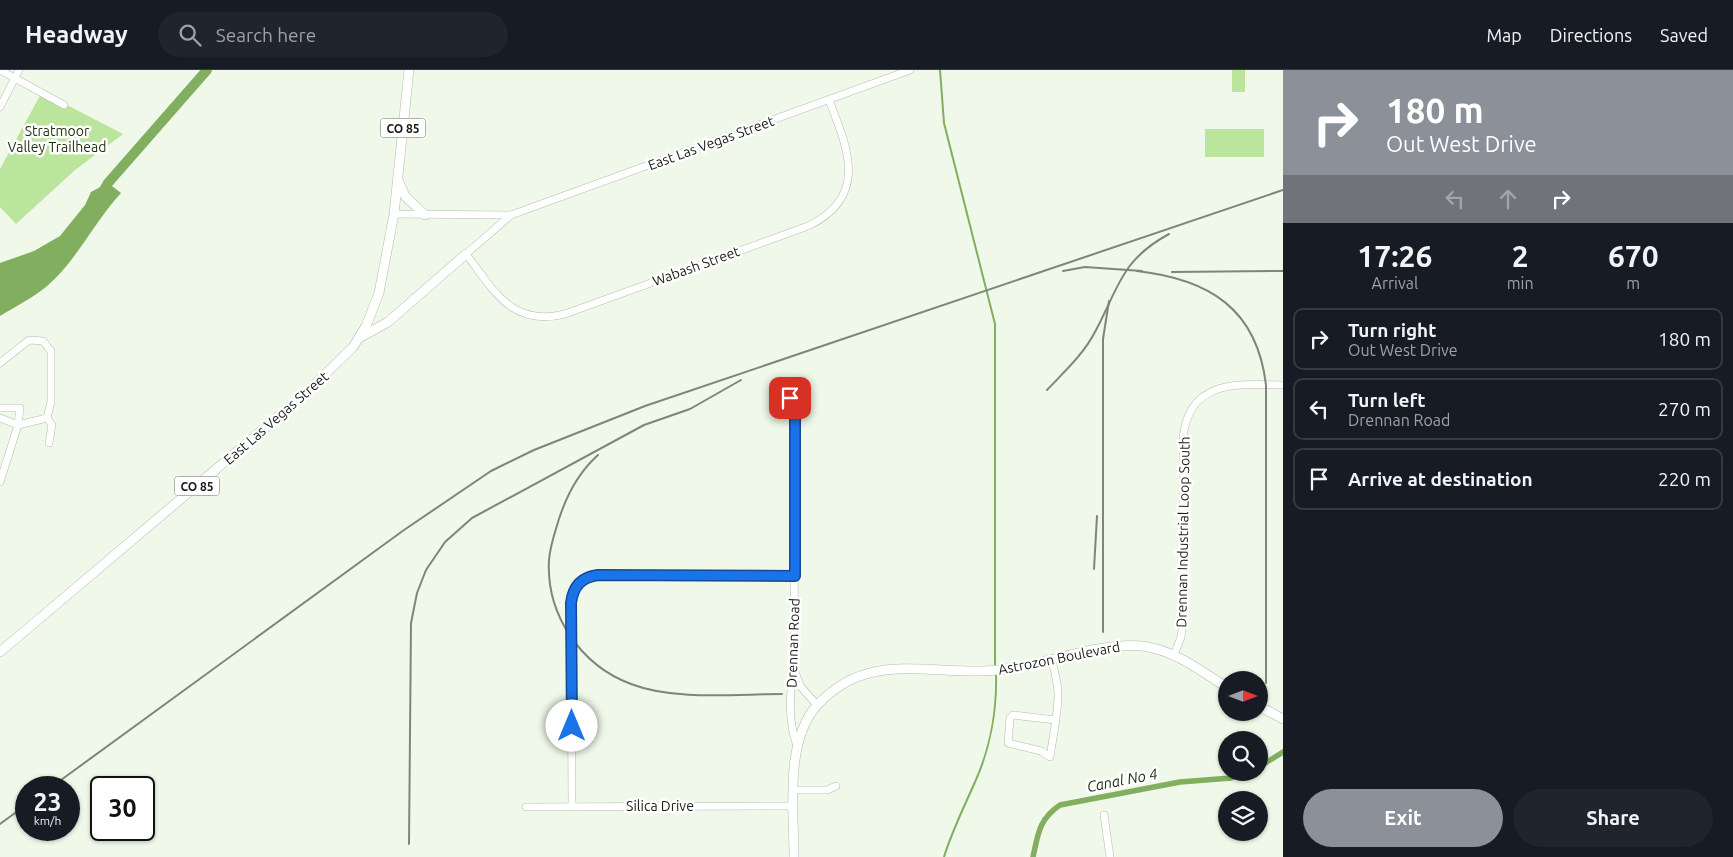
<!DOCTYPE html>
<html lang="en">
<head>
<meta charset="utf-8">
<style>
  :root { --surface:#171b24; --page:#20242c; --text:#f1f3f6; --muted:#9ea1a6; --line:#363941; --accent:#8c9099 }
  body { margin:0; font-family:Ubuntu,sans-serif; background:var(--page); color:var(--text); height:100vh; display:flex; flex-direction:column; font-size:19px; white-space:nowrap }
  * { box-sizing:border-box; margin:0 }
  p { font-size:16px; color:var(--muted) }
  .icon { flex:none; width:28px; height:28px; fill:none; stroke:currentColor; stroke-width:2; stroke-linecap:round; stroke-linejoin:round }
  .map { position:relative; flex:1; overflow:hidden }
  .side { display:flex; flex-direction:column; background:var(--surface); width:450px }
  .side>* { flex:none }
  .hud { background:#8c9099; color:#fff; overflow:hidden }
  .needle { width:32px; rotate:90deg }
  .fabs { position:absolute; left:1218px; top:601px; display:grid; gap:10px }
  .fabs a { display:grid; place-items:center; width:50px; height:50px; border-radius:50%; background:var(--surface); box-shadow:0 1px 4px #0004; font-size:25px }
  .speed { position:absolute; left:15px; top:706px; display:flex; gap:10px; font-size:25px; font-weight:700; text-align:center }
  .speed>* { display:grid; place-content:center; width:65px; height:65px; border-radius:50%; background:var(--surface); box-shadow:0 1px 4px #0004; line-height:1 }
  .speed small { font-size:12px; font-weight:400 }
  .speed .limit { border:2px solid #111; border-radius:8px; background:#fff; color:#111 }
  .pin { position:absolute; display:grid; place-items:center; width:42px; height:42px; color:#fff; margin:-21px; border-radius:10px; box-shadow:0 2px 8px #0006 }
  .me { position:absolute; width:55px; margin:-28px; rotate:0deg; stroke-linejoin:round; filter:drop-shadow(0 0 4px #0008) }
  .turn { display:flex; align-items:center; gap:18px; height:105px; padding:0 20px; font-size:22px }
  .turn .icon { width:65px; height:65px; stroke-width:2.5 }
  .turn b { display:block; font-size:35px; line-height:42px }
  .lanes { display:flex; align-items:center; height:48px; padding:0 20px; background:#0003; justify-content:center; gap:25px; direction:ltr }
  .lanes .off { opacity:.35 }
  .eta { display:flex; justify-content:space-evenly; align-items:center; height:85px; text-align:center }
  .eta b { font-size:30px; font-weight:700; line-height:35px }
  .primary-button { display:flex; gap:10px; margin-top:auto; padding:10px 20px }
  .primary-button a { flex:1; height:58px; border-radius:30px; background:var(--accent); color:#fff; font-size:20px; font-weight:700; line-height:58px; text-align:center }
  .primary-button a+a { background:var(--page); color:var(--text) }
  ul { padding:0; list-style:none }
  li { display:flex; align-items:center; gap:15px; height:62px; margin:0 10px 8px; padding:0 10px; border:2px solid var(--line); border-radius:10px }
  li div { flex:1 }
  li b { display:block; font-size:19px }
  li em { font-style:normal }
  header { display:flex; align-items:center; gap:30px; box-sizing:border-box; height:70px; padding:0 25px; background:var(--surface); border-bottom:1px solid var(--line) }
  header strong { font-size:24px }
  nav { display:flex; gap:28px; margin-inline-start:auto; font-size:18px }
  .search { width:350px; height:45px; background:var(--page); display:flex; align-items:center; gap:12px; box-sizing:border-box; padding:0 18px; border-radius:28px; color:var(--muted); font-size:19px }
  main { display:flex; flex:1; min-height:0 }
  .map>svg:first-child { display:block }
  .green { fill:#bbe49d }
  .water { fill:#82ae60 }
  .lines { fill:none; stroke-linecap:round; stroke-linejoin:round }
  .stream { stroke:#82ae60; stroke-width:2 }
  .canal { stroke:#82ae60; stroke-width:5.5 }
  .river { stroke:#82ae60; stroke-width:10 }
  .minor-casing { stroke:#b4bcae; stroke-width:8 }
  .major-casing { stroke:#b4bcae; stroke-width:10 }
  .minor { stroke:#fff; stroke-width:7 }
  .major { stroke:#fff; stroke-width:9 }
  .rail { stroke:#7f857b; stroke-width:2 }
  .route-casing { stroke:#114b97; stroke-width:12 }
  .route { stroke:#1a73e8; stroke-width:9 }
  .labels { text-anchor:middle; dominant-baseline:central; stroke-width:5; stroke-linejoin:round; paint-order:stroke }
  .shield { fill:#fff; stroke:#5e605d; stroke-width:1 }
  .shield-label { font-size:12px; font-weight:bold; fill:#191c17 }
  .park-label { font-size:14px; fill:#1e300f; stroke:#fff }
  .street-label { font-size:14px; fill:#191c17; stroke:#fff }
  .water-label { font-size:15px; font-style:italic; fill:#203211; stroke:#fff }
</style>
</head>
<body>
<header>
<strong>Headway</strong>
<div class="search"><svg class="icon" aria-label="search" viewBox="0 0 24 24"><circle cx="10" cy="10" r="6"/><path d="M15 15l6 6"/></svg>Search here</div>
<nav><a>Map</a><a>Directions</a><a>Saved</a></nav>
</header>
<main>
<div class="map">
<svg width="1283" height="787" viewBox="0 0 1283 787">
  <rect width="100%" height="100%" fill="#eff8e9"/>
  <!-- green -->
  <g class="green">
    <rect x="1232" y="0" width="13" height="22"/>
    <polygon points="42,22 123,64 75,100 16,154 0,137 0,99"/>
    <rect x="1205" y="59" width="59" height="28"/>
  </g>
  <!-- water -->
  <path class="water" d="M108,113l13,10c-27,29 -45,69 -75,94 -14,11 -31,20 -46,29v-53l34,-12 26,-15 25,-31 6,-13z"/>
  <g class="lines">
    <!-- stream -->
    <g class="stream">
      <polyline points="940,0 944,53 995,254 995,596"/>
      <path d="M944,787c8,-26 20,-50 31,-75 15,-33 22,-72 21,-108"/>
    </g>
    <!-- canal -->
    <g class="canal">
      <polyline points="1259,697 1283,682"/>
      <path d="M1033,787c5,-23 6,-38 27,-52l120,-23 51,-4 18,-6"/>
    </g>
    <!-- river -->
    <polyline class="river" points="101,125 108,113 207,0"/>
    <defs>
      <g id="minor">
        <polyline points="0,0 64,35"/>
        <path d="M829,30c19,49 40,97 -21,126l-243,88c-53,13 -70,-22 -99,-60l45,-39 399,-145"/>
        <polyline points="0,37 19,0"/>
        <polyline points="394,144 511,145"/>
        <polyline points="0,293 29,270 43,271 51,281 51,332 47,348 18,355 0,348"/>
        <path d="M790,328l5,11 -1,260c-5,26 -6,52 3,77"/>
        <polyline points="0,338 20,338 18,355 0,412"/>
        <polyline points="47,348 52,355 49,373"/>
        <path d="M1174,585l7,-18 2,-15v-184c6,-59 54,-54 100,-53"/>
        <path d="M1052,589c2,12 6,24 6,35 0,21 -5,42 -8,63l-9,-6 -33,-8 2,-25 3,-3 42,5"/>
        <polyline points="795,602 801,617 817,635"/>
        <polyline points="794,720 827,720 836,716"/>
        <path d="M572,736l-1,-203c2,-16 10,-26 27,-28l197,1"/>
        <polyline points="526,737 794,736"/>
        <polyline points="1104,745 1110,787"/>
      </g>
      <g id="major">
        <polyline points="398,110 405,126 425,145"/>
        <polyline points="359,268 388,252 466,184"/>
        <polyline points="0,582 306,323 353,277 366,256 379,223 394,144 409,0"/>
        <polyline points="1259,636 1283,649"/>
        <path d="M794,787c0,-46 -10,-116 24,-153 13,-13 30,-25 48,-30 41,-12 89,1 131,-4 46,-4 100,-28 145,-24 32,4 58,24 84,41"/>
      </g>
    </defs>
    <!-- minor casing -->
    <use href="#minor" class="minor-casing"/>
    <!-- major casing -->
    <use href="#major" class="major-casing"/>
    <!-- minor -->
    <use href="#minor" class="minor"/>
    <!-- major -->
    <use href="#major" class="major"/>
    <!-- rail -->
    <g class="rail">
      <polyline points="1063,201 1085,197 1142,201"/>
      <path d="M1137,201c71,8 120,37 129,114v298"/>
      <polyline points="1172,202 1283,201"/>
      <path d="M1047,320c18,-19 37,-36 49,-60 23,-43 25,-70 73,-96"/>
      <path d="M598,385c-20,18 -31,39 -39,64 -4,13 -9,27 -10,41 -3,54 31,105 82,124 44,17 105,10 151,10"/>
      <polyline points="1094,499 1097,446"/>
      <polyline points="1103,562 1103,269 1109,231"/>
      <polyline points="50,718 404,460 491,401 534,380 645,336 1283,120"/>
      <polyline points="0,754 26,735"/>
      <polyline points="409,774 411,553 417,523 426,500 445,472 472,448 644,355 690,339 741,310"/>
    </g>
  </g>
  <g class="lines">
    <defs>
      <path id="route" d="M572,656l-1,-123c2,-16 10,-26 27,-28l197,1v-167l-5,-11"/>
    </defs>
    <!-- route casing -->
    <use href="#route" class="route-casing"/>
    <!-- route -->
    <use href="#route" class="route"/>
  </g>
  <g class="labels">
    <!-- shield labels -->
    <g class="shield">
      <rect x="380.5" y="48.5" width="45" height="19" rx="4"/>
      <rect x="174.5" y="406.5" width="45" height="19" rx="4"/>
    </g>
    <g class="shield-label">
      <text x="403" y="58">CO 85</text>
      <text x="197" y="416">CO 85</text>
    </g>
    <!-- park labels -->
    <g class="park-label">
      <text x="57" y="61">Stratmoor<tspan x="57" dy="16">Valley Trailhead</tspan></text>
    </g>
    <!-- street labels -->
    <g class="street-label">
      <text transform="translate(711 73) rotate(-20)">East Las Vegas Street</text>
      <text transform="translate(696 196) rotate(-20)">Wabash Street</text>
      <text transform="translate(276 348) rotate(-41)">East Las Vegas Street</text>
      <text transform="translate(1183 462) rotate(-89)">Drennan Industrial Loop South</text>
      <text transform="translate(793 573) rotate(-88)">Drennan Road</text>
      <text transform="translate(1059 588) rotate(-11)">Astrozon Boulevard</text>
      <text x="660" y="736">Silica Drive</text>
    </g>
    <!-- water labels -->
    <g class="water-label">
      <text transform="translate(1122 710) rotate(-11)">Canal No 4</text>
    </g>
  </g>
</svg>
<div class="fabs">
<a><svg class="needle" viewBox="-14 -14 28 28"><path d="M0-13l5 13h-10z" fill="#e53935"/><path d="M0 13l5-13h-10z" fill="#9ea1a6"/></svg></a>
<a><svg class="icon" aria-label="search" viewBox="0 0 24 24"><circle cx="10" cy="10" r="6"/><path d="M15 15l6 6"/></svg></a>
<a><svg class="icon" aria-label="layers" viewBox="0 0 24 24"><path d="M12 4l9 5-9 5-9-5zM3 14l9 5 9-5"/></svg></a>
</div>
<div class="speed"><div>23<small>km/h</small></div><div class="limit">30</div></div>
<div class="pin" style="left:790px;top:328px;background:#d93025"><svg class="icon" aria-label="arrive" viewBox="0 0 24 24"><path d="M6 21V4h12l-3 4 3 4H6"/></svg></div>
<svg class="me" style="left:572px;top:656px" viewBox="-20 -20 40 40"><circle r="19" fill="#fff"/><path d="M0-13L10 11 0 6-10 11z" fill="#1a73e8"/></svg>
</div>
<section class="side">
<div class="hud">
<div class="turn"><svg class="icon" aria-label="right" viewBox="0 0 24 24"><path d="M7 20v-9h11M14 6l5 5-5 5"/></svg><div><b>180 m</b>Out West Drive</div></div>
<div class="lanes"><svg class="icon off" aria-label="left" viewBox="0 0 24 24"><path d="M17 20v-9H6M10 6l-5 5 5 5"/></svg><svg class="icon off" aria-label="ahead" viewBox="0 0 24 24"><path d="M12 20V5M6 11l6-6 6 6"/></svg><svg class="icon" aria-label="right" viewBox="0 0 24 24"><path d="M7 20v-9h11M14 6l5 5-5 5"/></svg></div>
</div>
<div class="eta">
<div><b>17:26</b><p>Arrival</p></div>
<div><b>2</b><p>min</p></div>
<div><b>670</b><p>m</p></div>
</div>
<ul>
<li><svg class="icon" aria-label="right" viewBox="0 0 24 24"><path d="M7 20v-9h11M14 6l5 5-5 5"/></svg><div><b>Turn right</b><p>Out West Drive</p></div><em>180 m</em></li>
<li><svg class="icon" aria-label="left" viewBox="0 0 24 24"><path d="M17 20v-9H6M10 6l-5 5 5 5"/></svg><div><b>Turn left</b><p>Drennan Road</p></div><em>270 m</em></li>
<li><svg class="icon" aria-label="arrive" viewBox="0 0 24 24"><path d="M6 21V4h12l-3 4 3 4H6"/></svg><div><b>Arrive at destination</b></div><em>220 m</em></li>
</ul>
<div class="primary-button"><a>Exit</a><a>Share</a></div>
</section>
</main>
</body>
</html>
